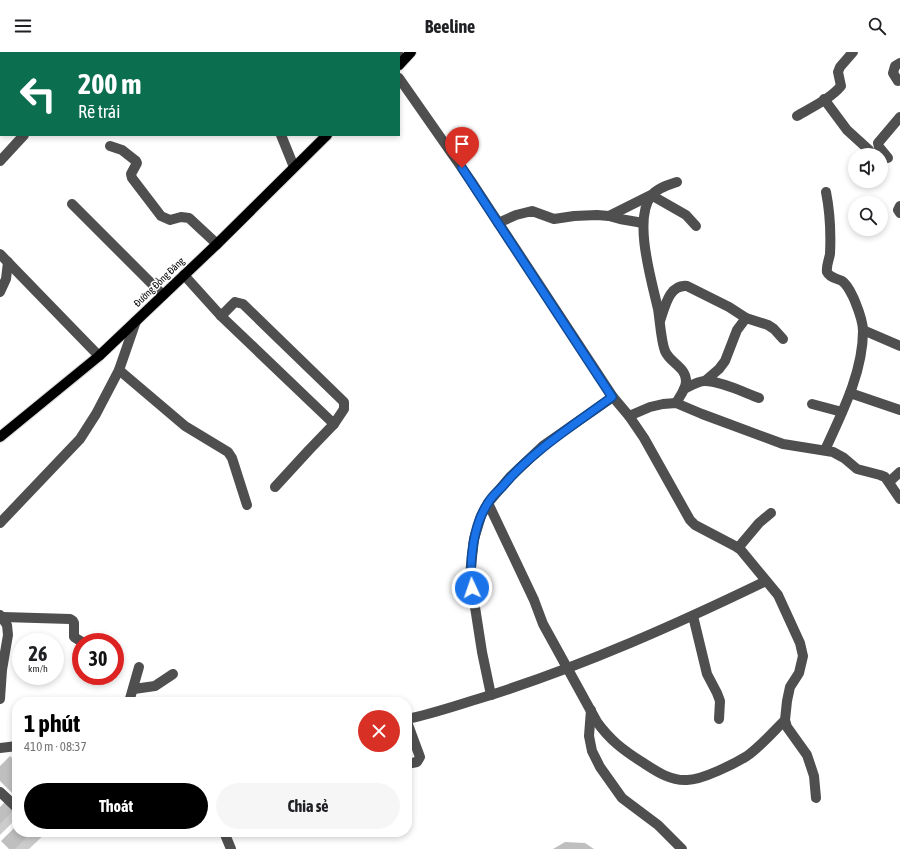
<!DOCTYPE html>
<html lang="vi">
<head>
<meta charset="utf-8">
<style>
  :root { --surface:#fff; --page:#f6f6f6; --text:#202124; --muted:#757577; --accent:#000 }
  body { margin:0; font-family:"Asap Condensed",sans-serif; background:var(--page); color:var(--text); height:100vh; display:flex; flex-direction:column; font-size:15px; white-space:nowrap }
  * { box-sizing:border-box; margin:0 }
  p { font-size:13px; color:var(--muted) }
  .icon { flex:none; width:22px; height:22px; fill:none; stroke:currentColor; stroke-width:2; stroke-linecap:round; stroke-linejoin:round }
  .map { position:relative; flex:1; overflow:hidden }
  .sheet { position:absolute; left:12px; top:645px; width:400px; height:140px; display:flex; flex-direction:column; background:var(--surface); border-radius:16px; box-shadow:0 2px 6px #0003 }
  .sheet>* { flex:none }
  .top-card { position:absolute; left:0px; top:0px; width:400px; height:84px; box-shadow:0 2px 6px #0003; background:#0b6e4f; color:#fff; overflow:hidden }
  .fabs { position:absolute; left:848px; top:96px; display:grid; gap:8px }
  .fabs a { display:grid; place-items:center; width:40px; height:40px; border-radius:50%; background:var(--surface); box-shadow:0 2px 6px #0003; font-size:20px }
  .speed { position:absolute; left:12px; top:581px; display:flex; gap:8px; font-size:20px; font-weight:700; text-align:center }
  .speed>* { display:grid; place-content:center; width:52px; height:52px; border-radius:50%; background:var(--surface); box-shadow:0 2px 6px #0003; line-height:1 }
  .speed small { font-size:10px; font-weight:400 }
  .speed .limit { border:6px solid #d22; background:#fff; color:#111 }
  .pin { position:absolute; display:grid; place-items:center; width:34px; height:34px; color:#fff; margin:-41px -17px; border-radius:50% 50% 50% 0; rotate:-45deg; box-shadow:0 0 4px #0007 }
  .pin .icon { rotate:45deg }
  .me { position:absolute; width:44px; margin:-22px; rotate:357deg; stroke-linejoin:round; filter:drop-shadow(0 0 3px #0008) }
  .turn { display:flex; align-items:center; gap:14px; height:84px; padding:0 12px; font-size:18px }
  .turn .icon { width:52px; height:52px; stroke-width:2.5 }
  .turn b { display:block; font-size:28px; line-height:34px }
  .round { display:grid; place-items:center; flex:none; width:42px; height:42px; border-radius:21px; background:var(--page) }
  .summary { display:flex; align-items:center; justify-content:space-between; height:68px; padding:0 12px }
  h1 { font-size:24px; font-weight:700; line-height:30px; color:var(--accent) }
  .primary-button { display:flex; gap:8px; margin-top:auto; padding:8px 12px }
  .primary-button a { flex:1; height:46px; border-radius:24px; background:var(--accent); color:#fff; font-size:16px; font-weight:700; line-height:46px; text-align:center }
  .primary-button a+a { background:var(--page); color:var(--text) }
  header { display:flex; justify-content:space-between; align-items:center; height:52px; padding:0 12px; background:var(--surface); font-size:18px; font-weight:700 }
  .map>svg:first-child { display:block }
  .shadow { fill:#0003 }
  .building { fill:#bfbfbf }
  .lines { fill:none; stroke-linecap:round; stroke-linejoin:round }
  .major-casing { stroke:#dbdbdb; stroke-width:12 }
  .minor { stroke:#4f4f4f; stroke-width:10 }
  .major { stroke:#000; stroke-width:10 }
  .route-casing { stroke:#114b97; stroke-width:10 }
  .route { stroke:#1a73e8; stroke-width:7 }
  .labels { text-anchor:middle; dominant-baseline:central; stroke-width:3; stroke-linejoin:round; paint-order:stroke }
  .street-label { font-size:10px; fill:#000; stroke:#fff }
</style>
</head>
<body>
<header><svg class="icon" aria-label="menu" viewBox="0 0 24 24"><path d="M4 6h16M4 12h16M4 18h16"/></svg>Beeline<svg class="icon" aria-label="search" viewBox="0 0 24 24"><circle cx="10" cy="10" r="6"/><path d="M15 15l6 6"/></svg></header>
<div class="map">
<svg width="900" height="797" viewBox="0 0 900 797">
  <rect width="100%" height="100%" fill="#fff"/>
  <!-- shadow -->
  <g class="shadow">
    <polygon points="6,751 17,762 17,766 0,783 0,756"/>
    <polygon points="17,775 17,780 47,780 29,797 10,797"/>
  </g>
  <!-- building -->
  <g class="building">
    <polygon points="10,704 17,711 17,746 0,729 0,714"/>
    <polygon points="6,749 14,758 0,772 0,755"/>
    <polygon points="17,773 17,780 32,780 15,797 9,797 1,789"/>
    <polygon points="565,790 585,791 594,797 553,797"/>
  </g>
  <g class="lines">
    <defs>
      <g id="major">
        <polyline points="399,13 411,0"/>
        <polyline points="0,385 99,304 217,192 327,83"/>
      </g>
    </defs>
    <!-- major casing -->
    <use href="#major" class="major-casing"/>
    <!-- minor -->
    <g class="minor">
      <polyline points="235,0 235,1"/>
      <polyline points="396,0 398,1"/>
      <polyline points="82,1 83,0"/>
      <polyline points="0,7 1,11"/>
      <polyline points="399,26 471,129 613,345 629,364 644,386 690,468 695,473 735,494 740,497 778,543 800,591 803,604 799,621 790,635 787,649 785,668 787,675 807,703 814,724 816,746"/>
      <polyline points="898,29 893,21 895,14 900,11"/>
      <polyline points="824,47 847,78 869,98"/>
      <path d="M797,64c15,-9 33,-17 44,-30l-3,-14 2,-5 13,-15"/>
      <polyline points="281,83 294,115"/>
      <polyline points="110,94 122,98 136,109 137,111 131,122 132,126 161,164 170,168 181,165 189,166 217,192"/>
      <polyline points="888,106 879,95 878,91 900,65"/>
      <polyline points="0,109 24,83"/>
      <polyline points="72,152 163,243"/>
      <polyline points="900,154 898,158 900,161"/>
      <polyline points="609,164 651,143 686,163 696,174"/>
      <polyline points="498,171 516,163 532,159 554,167 574,164 597,163 609,164 620,167 643,171"/>
      <polyline points="0,202 99,304"/>
      <polyline points="184,223 221,264 334,372 309,398 275,435"/>
      <polyline points="0,240 6,227 8,210"/>
      <polyline points="221,264 235,250 243,252 344,350 344,357 334,372"/>
      <path d="M660,269c5,-14 9,-37 27,-35l42,21 17,11 22,7 6,4 9,10"/>
      <polyline points="863,278 900,294"/>
      <polyline points="119,318 185,374 228,400 232,406 247,453"/>
      <polyline points="705,329 719,317 725,309 737,278 746,266"/>
      <path d="M684,337c6,-3 14,-8 21,-8 16,0 38,11 54,17"/>
      <polyline points="850,341 900,358"/>
      <path d="M676,351c4,-7 10,-14 10,-22 0,-14 -16,-18 -21,-30 -4,-10 -5,-30 -7,-42 -6,-27 -25,-89 -7,-113 6,-8 17,-11 26,-14"/>
      <polyline points="812,352 842,360"/>
      <polyline points="629,364 650,355 663,352 676,351 702,362 783,392 833,400 844,406 857,417 880,423 885,425 900,447"/>
      <path d="M825,398c17,-37 38,-78 38,-119 0,-11 -5,-22 -9,-32 -3,-6 -6,-14 -12,-18 -6,-3 -12,-3 -15,-9 -1,-6 2,-12 3,-18 1,-21 0,-42 -4,-62"/>
      <polyline points="889,430 900,420"/>
      <path d="M488,451l46,97 9,24 54,98c13,18 26,28 45,40 14,9 28,19 45,18 15,0 47,-16 60,-24 13,-9 26,-24 38,-36"/>
      <polyline points="0,471 80,387 96,362 119,318 136,269"/>
      <polyline points="738,496 759,471 771,461"/>
      <polyline points="0,563 7,573 8,583 2,618 0,647"/>
      <polyline points="693,564 707,622 717,641 720,649 719,667"/>
      <polyline points="3,565 70,567 73,569 74,571 74,585 82,590"/>
      <polyline points="134,637 155,634 173,622"/>
      <polyline points="491,643 482,600 470,523 474,487 481,464 488,451 510,425 544,393 613,345"/>
      <polyline points="129,650 139,615"/>
      <polyline points="591,658 589,684 592,699 600,715 622,746 658,773 682,797"/>
      <path d="M407,667c29,-6 56,-16 84,-24 96,-31 184,-70 275,-114"/>
      <polyline points="407,670 420,705 417,710 407,712"/>
      <polyline points="0,696 17,694"/>
      <polyline points="0,740 17,756"/>
      <polyline points="224,780 231,797"/>
    </g>
    <!-- major -->
    <use href="#major" class="major"/>
  </g>
  <g class="lines">
    <defs>
      <path id="route" d="M462,116l150,229c-38,28 -79,53 -110,90 -5,5 -11,10 -14,16 -15,22 -19,59 -16,85"/>
    </defs>
    <!-- route casing -->
    <use href="#route" class="route-casing"/>
    <!-- route -->
    <use href="#route" class="route"/>
  </g>
  <g class="labels">
    <!-- street labels -->
    <g class="street-label">
      <text transform="translate(159 230) rotate(-44)">Đường Đồng Đăng</text>
    </g>
  </g>
</svg>
<div class="fabs">
<a><svg class="icon" aria-label="sound" viewBox="0 0 24 24"><path d="M4 9h4l5-4v14l-5-4H4zM17 9q2 3 0 6"/></svg></a>
<a><svg class="icon" aria-label="search" viewBox="0 0 24 24"><circle cx="10" cy="10" r="6"/><path d="M15 15l6 6"/></svg></a>
</div>
<div class="speed"><div>26<small>km/h</small></div><div class="limit">30</div></div>
<div class="pin" style="left:462px;top:116px;background:#d93025"><svg class="icon" aria-label="arrive" viewBox="0 0 24 24"><path d="M6 21V4h12l-3 4 3 4H6"/></svg></div>
<svg class="me" style="left:472px;top:536px" viewBox="-20 -20 40 40"><circle r="17" fill="#1a73e8" stroke="#fff" stroke-width="3"/><path d="M0-11L8 9 0 5-8 9z" fill="#fff"/></svg>
<div class="top-card">
<div class="turn"><svg class="icon" aria-label="left" viewBox="0 0 24 24"><path d="M17 20v-9H6M10 6l-5 5 5 5"/></svg><div><b>200 m</b>Rẽ trái</div></div>
</div>
<section class="sheet">
<div class="summary"><div><h1>1 phút</h1><p>410 m · 08:37</p></div><a class="round" style="background:#d93025;color:#fff"><svg class="icon" aria-label="close" viewBox="0 0 24 24"><path d="M6 6l12 12M18 6L6 18"/></svg></a></div>
<div class="primary-button"><a>Thoát</a><a>Chia sẻ</a></div>
</section>
</div>
</body>
</html>
